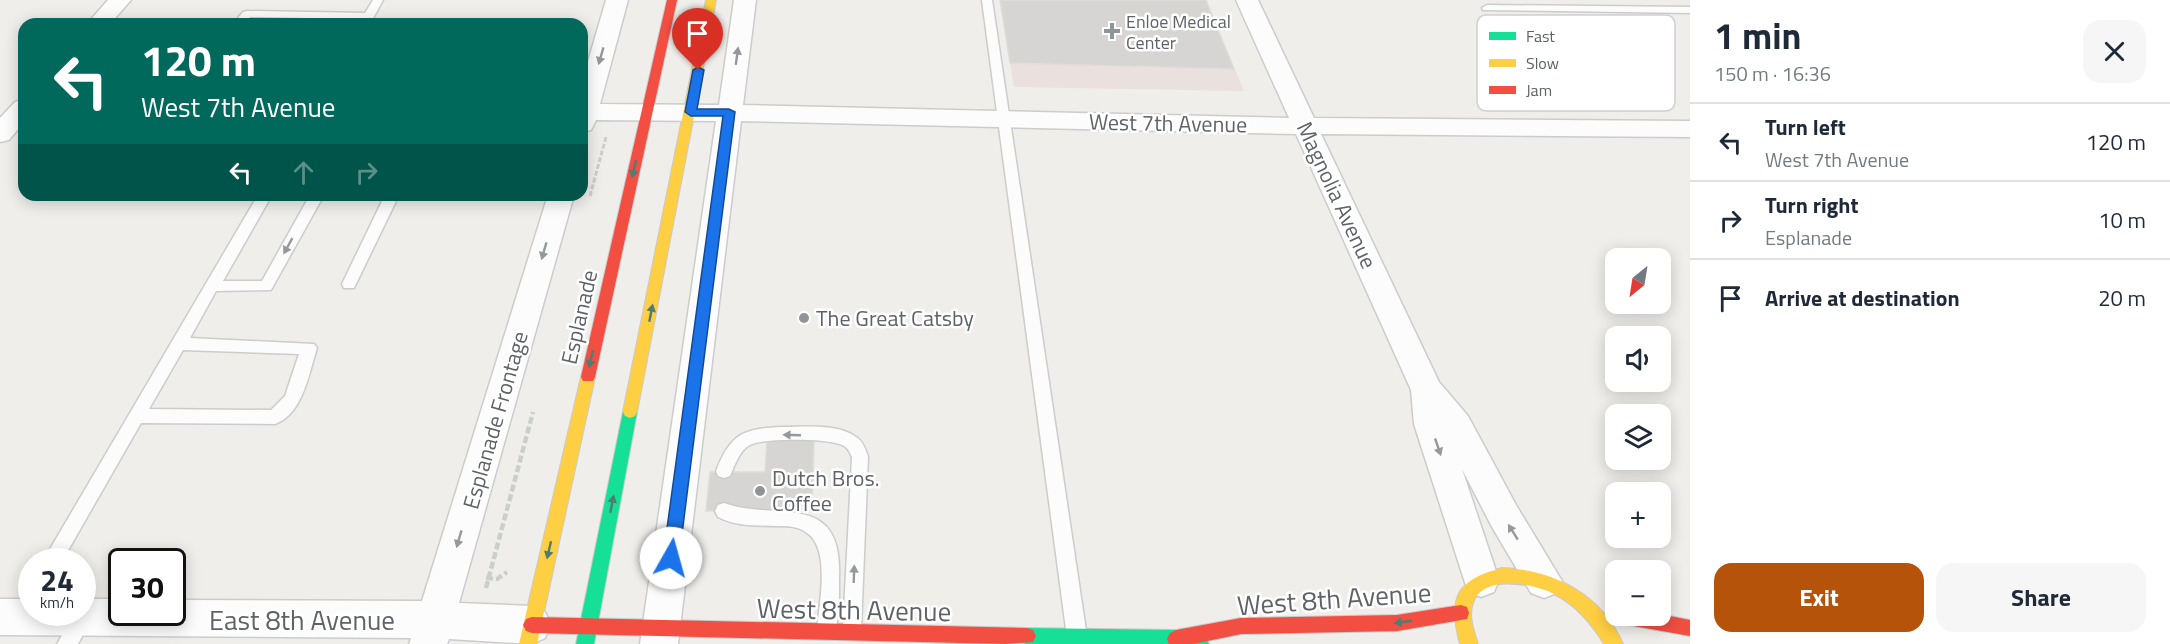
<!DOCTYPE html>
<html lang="en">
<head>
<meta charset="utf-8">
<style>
  :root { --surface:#fff; --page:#f6f6f7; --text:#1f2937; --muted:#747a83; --line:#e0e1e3; --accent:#b45309 }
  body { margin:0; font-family:"Titillium Web",sans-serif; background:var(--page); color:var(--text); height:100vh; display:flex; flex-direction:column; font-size:22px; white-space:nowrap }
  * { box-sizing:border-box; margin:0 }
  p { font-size:20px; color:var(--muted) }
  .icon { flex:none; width:33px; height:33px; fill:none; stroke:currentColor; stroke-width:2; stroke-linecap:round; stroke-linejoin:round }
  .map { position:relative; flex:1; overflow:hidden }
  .side { display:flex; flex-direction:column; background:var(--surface); width:480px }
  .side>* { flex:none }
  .banner { position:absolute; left:18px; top:18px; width:570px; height:183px; border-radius:18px; box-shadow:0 3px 15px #0003; background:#00695c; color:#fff; overflow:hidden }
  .needle { width:39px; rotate:210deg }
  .controls { position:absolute; left:1605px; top:248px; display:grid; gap:12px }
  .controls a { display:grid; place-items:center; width:66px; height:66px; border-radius:12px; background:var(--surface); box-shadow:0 3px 15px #0003; font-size:30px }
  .speed { position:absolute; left:18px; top:548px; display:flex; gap:12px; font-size:30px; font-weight:700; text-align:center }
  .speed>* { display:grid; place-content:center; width:78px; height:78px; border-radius:50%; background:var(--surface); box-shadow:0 3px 15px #0003; line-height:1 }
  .speed small { font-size:15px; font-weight:400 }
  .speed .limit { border:3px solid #111; border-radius:9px; background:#fff; color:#111 }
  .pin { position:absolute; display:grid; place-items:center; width:51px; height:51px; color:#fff; margin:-62px -26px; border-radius:50% 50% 50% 0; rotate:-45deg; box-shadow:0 0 6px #0007 }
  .pin .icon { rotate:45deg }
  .me { position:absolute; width:66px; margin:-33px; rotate:7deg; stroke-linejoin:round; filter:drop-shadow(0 0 4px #0008) }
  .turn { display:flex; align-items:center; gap:21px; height:126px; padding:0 24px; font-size:27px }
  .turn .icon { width:78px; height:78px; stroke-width:2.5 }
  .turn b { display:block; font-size:42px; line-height:51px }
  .lanes { display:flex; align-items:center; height:57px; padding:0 24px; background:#0003; justify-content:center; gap:30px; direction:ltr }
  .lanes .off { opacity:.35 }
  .round { display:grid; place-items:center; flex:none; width:63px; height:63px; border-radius:18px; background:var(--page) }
  .overview { display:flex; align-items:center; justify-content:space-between; height:102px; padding:0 24px }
  h1 { font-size:36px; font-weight:700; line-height:45px }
  .action { display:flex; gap:12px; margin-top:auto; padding:12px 24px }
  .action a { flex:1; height:69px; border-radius:18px; background:var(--accent); color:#fff; font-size:24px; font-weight:700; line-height:69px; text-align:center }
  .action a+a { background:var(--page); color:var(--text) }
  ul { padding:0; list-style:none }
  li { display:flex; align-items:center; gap:18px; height:78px; padding:0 24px; border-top:2px solid var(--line) }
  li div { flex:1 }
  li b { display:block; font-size:22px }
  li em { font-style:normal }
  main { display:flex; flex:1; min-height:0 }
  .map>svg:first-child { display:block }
  .medical { fill:#eae0de }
  .building { fill:#d6d5d3; stroke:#deddd9; stroke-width:1.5 }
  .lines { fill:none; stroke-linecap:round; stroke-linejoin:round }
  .lane-casing { stroke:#cbcccc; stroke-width:3 }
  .street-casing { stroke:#cbcccc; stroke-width:3 }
  .fast-casing { stroke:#cacacb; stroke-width:2 }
  .slow-casing { stroke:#cacacb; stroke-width:2 }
  .jam-casing { stroke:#cacacb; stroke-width:2 }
  .path-far1 { stroke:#cacfcc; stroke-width:3; stroke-dasharray:5 2; stroke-linecap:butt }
  .path { stroke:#cacfcc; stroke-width:4.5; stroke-dasharray:7 3; stroke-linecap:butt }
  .lane { fill:#fdfcfc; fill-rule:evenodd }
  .street { fill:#fdfcfc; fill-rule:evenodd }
  .fast { fill:#16e098; fill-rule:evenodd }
  .slow { fill:#ffcf43; fill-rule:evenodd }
  .jam { fill:#f24e42; fill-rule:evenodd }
  .oneway { fill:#96999c }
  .oneway2 { fill:#507c72 }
  .route { fill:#1a73e8; stroke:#114b97; stroke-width:1.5 }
  .poi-dot { fill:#919496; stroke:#fff; stroke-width:2 }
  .labels { text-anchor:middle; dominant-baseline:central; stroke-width:5; stroke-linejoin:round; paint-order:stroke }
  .far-poi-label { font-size:18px; fill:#5f6368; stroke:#fff; text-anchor:start }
  .street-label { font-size:22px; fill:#5f6368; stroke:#fff }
  .poi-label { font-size:22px; fill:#5f6368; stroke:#fff; text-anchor:start }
  .near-street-label { font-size:27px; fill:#5f6368; stroke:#fff }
  .key { fill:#fff; stroke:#cfd0d2; stroke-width:1.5 }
  .key-label { font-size:16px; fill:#5f6368 }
</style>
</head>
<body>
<main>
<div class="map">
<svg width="1690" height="644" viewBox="0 0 1690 644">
  <rect width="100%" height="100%" fill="#efeeea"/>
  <!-- medical -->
  <polygon class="medical" points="1000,0 1206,0 1244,91 1014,87"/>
  <!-- building -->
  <g class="building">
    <polygon points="1000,0 1206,0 1234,69 1010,63"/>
    <polygon points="767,440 814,440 812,511 706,511 710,472 765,472"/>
  </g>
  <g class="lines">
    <defs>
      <g id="lane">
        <polygon points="373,0 383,0 370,24 360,24 362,19 250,17 245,24 233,24 243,12 247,11 365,13"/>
        <polygon points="982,0 992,0 1088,644 1068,644"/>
        <polygon points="1487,5 1690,7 1690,13 1483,10 1482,8"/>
        <path d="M258,195h14l-49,86h39l48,-86h14l-53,95 -55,1 -26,47 124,6 3,4c-8,25 -14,66 -42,76l-134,-1 -79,138h-19zM183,350l116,4 -14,42 -14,14 -122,-1z"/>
        <polygon points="385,195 399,195 354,288 344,288 342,284"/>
        <path d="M781,427c22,0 57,-4 75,10 7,4 10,13 12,20l-7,172 -2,7 -7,2 -7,-2 -2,-7 9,-172c-2,-4 -4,-9 -8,-11 -13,-8 -81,-8 -94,-1 -11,6 -15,20 -20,31l-6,2 -6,-2 -2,-5c15,-37 26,-42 65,-44z"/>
        <path d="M724,503c51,19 119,-14 115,74 0,19 1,43 -6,60l-7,2 -7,-2 -2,-7c2,-25 14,-81 -10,-97 -8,-7 -20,-7 -31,-7 -21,-1 -38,1 -58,-9l-3,-6 3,-6z"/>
        <polygon points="82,611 89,613 91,620 78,644 57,644 75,613"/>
      </g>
      <g id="street">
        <polygon points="108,0 131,0 110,24 87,24"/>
        <polygon points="606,0 628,0 600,104 719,105 734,0 756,0 743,105 1289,118 1236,0 1258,0 1314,118 1690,121 1690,137 1321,134 1439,382 1468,416 1516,505 1562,581 1557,593 1544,598 1531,593 1492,527 1462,469 1499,580 1494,592 1481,597 1468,592 1414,424 1411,390 1296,134 741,121 678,644 640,644 716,121 596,120 591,130 582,132 582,82"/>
        <polygon points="24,99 24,122 9,140 0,142 0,118 15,102"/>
        <polygon points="548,195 574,195 459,603 532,606 545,612 551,625 545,638 532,644 449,639 447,644 409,644 411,638 0,635 0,599 32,599 32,612 82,612 82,599 122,599 122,612 172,612 172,600 422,601"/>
      </g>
      <g id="fast">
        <polygon points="630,406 635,408 637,412 594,644 576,644 623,412 625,408"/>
        <polygon points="1027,628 1176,630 1206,638 1209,644 1026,644 1021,642 1018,636 1021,630"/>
      </g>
      <g id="slow">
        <polygon points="706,0 716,0 637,412 635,416 630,418 625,416 623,412"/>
        <polygon points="588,371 593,373 595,377 537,644 519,644 581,377 583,373"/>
        <path d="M1502,568c51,1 100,27 121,76h-19c-12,-20 -27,-38 -48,-49 -21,-12 -73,-21 -83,8 -5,14 1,28 5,41h-18c-12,-45 -5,-64 42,-76z"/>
      </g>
      <g id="jam">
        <polygon points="667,0 677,0 595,377 593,381 583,381 581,377"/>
        <polygon points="1461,605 1467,607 1469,613 1467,619 1397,631 1241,634 1193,644 1169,644 1167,639 1170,633 1176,630 1241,618 1397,615"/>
        <polygon points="1616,607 1616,615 1660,614 1690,620 1690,636 1617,623 1611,621 1609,615 1611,609"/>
        <polygon points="532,617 1027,628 1033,630 1036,636 1033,642 1006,644 532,633 526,631 523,625 526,619"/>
      </g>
    </defs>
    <!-- lane casing -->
    <use href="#lane" class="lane-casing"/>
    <!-- street casing -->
    <use href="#street" class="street-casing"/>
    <!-- fast casing -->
    <use href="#fast" class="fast-casing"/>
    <!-- slow casing -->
    <use href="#slow" class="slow-casing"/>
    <!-- jam casing -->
    <use href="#jam" class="jam-casing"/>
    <!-- path-far1 -->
    <polyline class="path-far1" points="590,196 606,137"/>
    <!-- path -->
    <g class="path">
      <polyline points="486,578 497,579 507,572"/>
      <polyline points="486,588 533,412"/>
    </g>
    <!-- lane -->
    <use href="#lane" class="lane"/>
    <!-- street -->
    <use href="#street" class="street"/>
    <!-- fast -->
    <use href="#fast" class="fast"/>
    <!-- slow -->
    <use href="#slow" class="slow"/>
    <!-- jam -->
    <use href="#jam" class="jam"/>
  </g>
  <!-- one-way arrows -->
  <defs><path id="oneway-solid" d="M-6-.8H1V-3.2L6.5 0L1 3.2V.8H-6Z" transform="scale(1.5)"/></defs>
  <g class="oneway">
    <use href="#oneway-solid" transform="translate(601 56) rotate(106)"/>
    <use href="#oneway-solid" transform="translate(737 56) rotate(-82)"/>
    <use href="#oneway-solid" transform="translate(288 246) rotate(119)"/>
    <use href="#oneway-solid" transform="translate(544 251) rotate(106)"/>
    <use href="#oneway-solid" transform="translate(792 435) rotate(-178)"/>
    <use href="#oneway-solid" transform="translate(1438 447) rotate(71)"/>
    <use href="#oneway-solid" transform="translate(1513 532) rotate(-122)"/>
    <use href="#oneway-solid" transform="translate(459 539) rotate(106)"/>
    <use href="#oneway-solid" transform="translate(854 574) rotate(-88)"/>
  </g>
  <g class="oneway2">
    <use href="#oneway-solid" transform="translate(634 169) rotate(103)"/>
    <use href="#oneway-solid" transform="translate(651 313) rotate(-79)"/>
    <use href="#oneway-solid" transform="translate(591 359) rotate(103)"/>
    <use href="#oneway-solid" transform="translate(612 504) rotate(-79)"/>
    <use href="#oneway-solid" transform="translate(549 550) rotate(103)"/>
    <use href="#oneway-solid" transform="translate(1403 622) rotate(172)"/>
  </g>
  <!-- route -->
  <polygon class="route" points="698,67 704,70 697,109 729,109 735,112 679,558 677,563 671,566 665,563 663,558 723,116 691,116 685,112 693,70"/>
  <!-- markers -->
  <g class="poi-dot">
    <path d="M1109 22h6v6h6v6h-6v6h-6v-6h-6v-6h6z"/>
    <circle cx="804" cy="318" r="6"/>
    <circle cx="760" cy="491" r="6"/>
  </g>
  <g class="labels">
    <!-- far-poi labels -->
    <g class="far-poi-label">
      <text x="1126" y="21">Enloe Medical<tspan x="1126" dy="21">Center</tspan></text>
    </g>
    <!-- street labels -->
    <g class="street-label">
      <text transform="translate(1168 123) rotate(1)">West 7th Avenue</text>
      <text transform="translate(1337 195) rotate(65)">Magnolia Avenue</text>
      <text transform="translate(579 317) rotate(-77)">Esplanade</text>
      <text transform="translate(495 420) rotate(-74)">Esplanade Frontage</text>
    </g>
    <!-- poi labels -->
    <g class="poi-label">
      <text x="816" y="318">The Great Catsby</text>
      <text x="772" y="478">Dutch Bros.<tspan x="772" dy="25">Coffee</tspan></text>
    </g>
    <!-- near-street labels -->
    <g class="near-street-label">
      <text transform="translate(1334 598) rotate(-4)">West 8th Avenue</text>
      <text transform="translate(854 609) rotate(1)">West 8th Avenue</text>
      <text x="302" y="619">East 8th Avenue</text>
    </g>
  </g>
  <!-- legend -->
  <rect x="1477" y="15" width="198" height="96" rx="9" class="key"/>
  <rect x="1489" y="32" width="27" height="8" fill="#16e098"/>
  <rect x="1489" y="59" width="27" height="8" fill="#ffcf43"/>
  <rect x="1489" y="86" width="27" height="8" fill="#f24e42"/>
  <g class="key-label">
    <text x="1526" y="42">Fast</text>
    <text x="1526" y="69">Slow</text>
    <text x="1526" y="96">Jam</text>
  </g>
</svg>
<div class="controls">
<a><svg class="needle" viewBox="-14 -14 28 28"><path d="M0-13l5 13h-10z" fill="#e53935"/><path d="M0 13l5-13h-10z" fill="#747a83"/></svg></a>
<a><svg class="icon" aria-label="sound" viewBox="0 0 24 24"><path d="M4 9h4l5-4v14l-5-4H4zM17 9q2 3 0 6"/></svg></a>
<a><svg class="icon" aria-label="layers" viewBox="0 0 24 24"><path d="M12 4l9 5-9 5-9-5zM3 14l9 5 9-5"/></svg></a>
<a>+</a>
<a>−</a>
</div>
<div class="speed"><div>24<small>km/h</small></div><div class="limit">30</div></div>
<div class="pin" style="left:698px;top:70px;background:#d93025"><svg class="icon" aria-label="arrive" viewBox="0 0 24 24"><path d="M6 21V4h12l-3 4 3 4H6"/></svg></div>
<svg class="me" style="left:671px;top:558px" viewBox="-20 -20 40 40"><circle r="19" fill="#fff"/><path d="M0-13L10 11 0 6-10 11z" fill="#1a73e8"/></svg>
<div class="banner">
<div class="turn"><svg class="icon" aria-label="left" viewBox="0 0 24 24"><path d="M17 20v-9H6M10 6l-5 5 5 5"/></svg><div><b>120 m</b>West 7th Avenue</div></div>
<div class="lanes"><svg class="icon" aria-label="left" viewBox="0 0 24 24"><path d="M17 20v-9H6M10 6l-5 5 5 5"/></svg><svg class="icon off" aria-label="ahead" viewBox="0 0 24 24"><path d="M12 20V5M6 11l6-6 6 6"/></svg><svg class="icon off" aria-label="right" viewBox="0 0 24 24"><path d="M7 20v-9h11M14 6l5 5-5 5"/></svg></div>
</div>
</div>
<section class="side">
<div class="overview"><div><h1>1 min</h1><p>150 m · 16:36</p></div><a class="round"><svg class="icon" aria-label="close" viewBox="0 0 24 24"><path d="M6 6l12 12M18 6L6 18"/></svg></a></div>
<ul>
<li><svg class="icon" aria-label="left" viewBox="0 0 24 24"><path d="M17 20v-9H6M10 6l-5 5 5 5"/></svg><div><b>Turn left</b><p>West 7th Avenue</p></div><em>120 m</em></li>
<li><svg class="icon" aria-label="right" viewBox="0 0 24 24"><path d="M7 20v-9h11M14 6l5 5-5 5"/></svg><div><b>Turn right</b><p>Esplanade</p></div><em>10 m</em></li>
<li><svg class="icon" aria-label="arrive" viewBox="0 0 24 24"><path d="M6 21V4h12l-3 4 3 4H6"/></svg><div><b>Arrive at destination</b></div><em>20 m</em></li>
</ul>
<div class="action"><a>Exit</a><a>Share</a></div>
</section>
</main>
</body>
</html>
